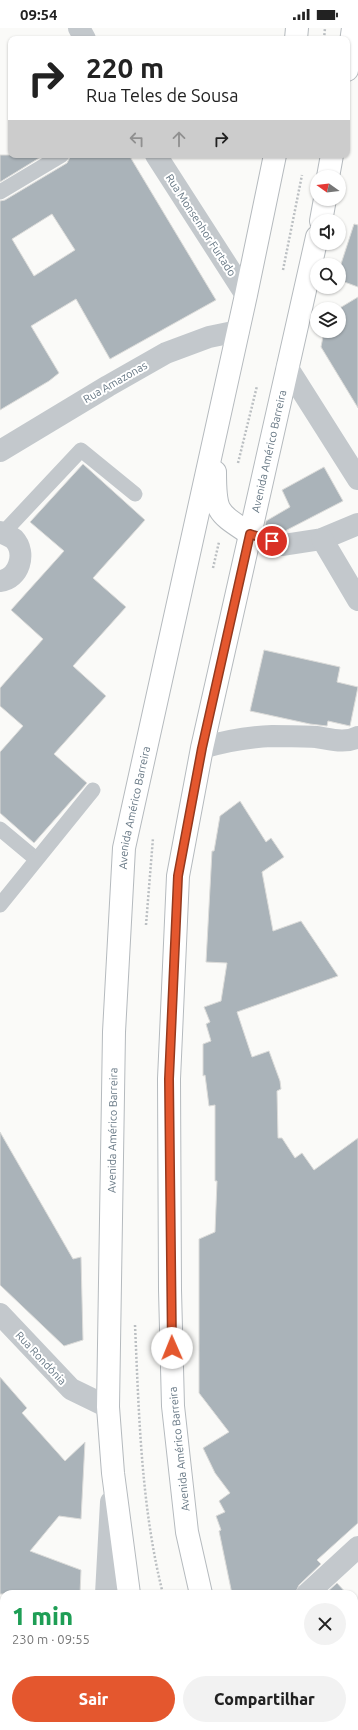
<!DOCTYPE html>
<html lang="pt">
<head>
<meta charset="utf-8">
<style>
  :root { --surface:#fff; --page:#f2f2f2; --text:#222; --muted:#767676; --accent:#e4572e }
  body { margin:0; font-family:Ubuntu,sans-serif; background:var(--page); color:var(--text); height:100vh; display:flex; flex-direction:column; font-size:15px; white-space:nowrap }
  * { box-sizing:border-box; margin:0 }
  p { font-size:13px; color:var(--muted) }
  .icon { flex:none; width:22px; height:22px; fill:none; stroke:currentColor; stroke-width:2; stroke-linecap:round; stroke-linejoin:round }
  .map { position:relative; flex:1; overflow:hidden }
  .side { position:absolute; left:0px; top:1562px; width:358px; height:140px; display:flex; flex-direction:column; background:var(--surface); border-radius:12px 12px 0 0; box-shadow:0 1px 3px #0004 }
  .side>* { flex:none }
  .hud { position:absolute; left:8px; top:8px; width:342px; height:122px; border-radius:8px; box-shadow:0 1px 3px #0004; background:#fff; color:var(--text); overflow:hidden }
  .needle { width:26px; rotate:284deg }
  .fabs { position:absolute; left:310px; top:142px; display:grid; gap:8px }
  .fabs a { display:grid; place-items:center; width:36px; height:36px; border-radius:50%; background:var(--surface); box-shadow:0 1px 3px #0004; font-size:20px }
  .pin { position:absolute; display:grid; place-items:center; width:34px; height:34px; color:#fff; margin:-17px; border:2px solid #fff; border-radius:50%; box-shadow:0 1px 4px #0007 }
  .me { position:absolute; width:44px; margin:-22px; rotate:359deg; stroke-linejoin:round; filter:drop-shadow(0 0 3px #0008) }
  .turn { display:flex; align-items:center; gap:14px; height:84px; padding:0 12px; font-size:18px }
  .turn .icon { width:52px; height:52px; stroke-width:2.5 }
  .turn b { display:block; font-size:28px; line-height:34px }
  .lanes { display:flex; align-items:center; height:38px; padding:0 12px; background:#0003; justify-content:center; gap:20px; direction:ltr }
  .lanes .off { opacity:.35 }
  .round { display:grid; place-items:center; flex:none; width:42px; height:42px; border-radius:21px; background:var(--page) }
  .head { display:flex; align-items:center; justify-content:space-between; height:68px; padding:0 12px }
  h1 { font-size:24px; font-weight:800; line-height:30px; color:#1e9e55 }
  .primary-button { display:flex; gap:8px; margin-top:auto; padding:8px 12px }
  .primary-button a { flex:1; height:46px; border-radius:24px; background:var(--accent); color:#fff; font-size:16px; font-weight:800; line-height:46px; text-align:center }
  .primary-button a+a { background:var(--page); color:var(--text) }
  .status { display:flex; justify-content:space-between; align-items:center; height:28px; padding:0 20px; background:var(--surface); direction:ltr }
  .status svg { height:11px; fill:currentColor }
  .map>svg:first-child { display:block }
  .green { fill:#dadfd7 }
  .building { fill:#aab3b9; stroke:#dcdcda; fill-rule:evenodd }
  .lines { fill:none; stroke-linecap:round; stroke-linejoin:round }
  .primary-casing { stroke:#b5babe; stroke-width:24 }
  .path { stroke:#bbbfc2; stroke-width:2.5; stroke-dasharray:2 2; stroke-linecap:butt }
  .service { stroke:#c3c8cc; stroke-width:15 }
  .minor { stroke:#c3c8cc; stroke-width:22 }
  .primary { stroke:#fff; stroke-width:22 }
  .route-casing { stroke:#94391e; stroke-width:10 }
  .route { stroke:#e4572e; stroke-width:7 }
  .labels { text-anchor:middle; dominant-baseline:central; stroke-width:4; stroke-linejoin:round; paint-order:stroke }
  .street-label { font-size:11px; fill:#657683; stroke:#fff }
</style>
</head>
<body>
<div class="status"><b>09:54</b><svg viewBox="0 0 49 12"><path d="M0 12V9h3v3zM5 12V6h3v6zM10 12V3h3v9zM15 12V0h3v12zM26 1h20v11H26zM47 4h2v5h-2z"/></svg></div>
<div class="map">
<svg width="358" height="1702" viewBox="0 0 358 1702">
  <rect width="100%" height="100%" fill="#fafaf8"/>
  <!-- green -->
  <polygon class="green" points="358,1659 358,1702 311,1702 310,1701 314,1698 354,1698 354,1663"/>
  <!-- building -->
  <g class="building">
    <polygon points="0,127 44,127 0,154"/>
    <path d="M71,127h58l87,145 -106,59 -34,-60 -45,27 28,47 -10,8 -49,29v-209l5,-1 62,-37zM52,186l23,36 -41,26 -22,-37z"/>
    <polygon points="354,196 358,197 358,259 339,252 339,242"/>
    <polygon points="358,269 358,380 321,319 324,303 339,303 338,281"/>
    <polygon points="83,436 145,492 93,550 126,579 73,638 106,668 54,726 87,755 34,815 0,785 0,724 23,698 0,678 0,660 43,611 11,582 64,523 30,494"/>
    <polygon points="324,439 343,473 283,504 265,498 266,493 290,479 282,462"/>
    <polygon points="264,622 340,639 337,654 358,659 350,698 328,693 327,698 310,696 250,683"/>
    <polygon points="240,773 266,814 271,810 284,829 262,844 273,903 301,893 338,948 237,984 252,1029 269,1023 280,1053 281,1061 277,1063 278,1110 282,1110 295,1130 302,1125 314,1142 358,1110 358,1495 317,1532 321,1536 299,1557 295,1566 232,1566 219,1503 221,1502 216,1488 225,1484 219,1473 230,1465 215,1445 203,1420 229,1404 199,1365 199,1211 215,1204 217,1153 215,1153 215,1077 209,1078 205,1047 203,1048 203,1016 211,1013 206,996 210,994 204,979 221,973 227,935 206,934 212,823 214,823 220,788"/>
    <polygon points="0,1104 73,1231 81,1229 83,1312 64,1318 0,1257"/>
    <polygon points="0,1349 27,1380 22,1385 65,1433 85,1414 81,1491 59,1488 30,1523 81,1542 80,1566 0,1566"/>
    <polygon points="337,1555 347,1566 325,1566"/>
  </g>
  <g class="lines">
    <defs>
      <g id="primary">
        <polyline points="296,11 297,0"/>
        <polyline points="347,42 353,0"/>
        <polyline points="328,149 332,127"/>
        <polyline points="321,193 325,171"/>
        <path d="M215,444c0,41 2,40 35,62"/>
        <path id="s1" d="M129,1566l-16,-121 -5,-66 6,-375 10,-184 122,-553 29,-140"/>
        <path id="s2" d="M201,1566l-14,-62 -14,-126 -3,-116 -1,-211 9,-203 24,-128 115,-511"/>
        <polyline points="159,1698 160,1702"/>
        <polyline points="239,1698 241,1702"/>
      </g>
    </defs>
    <!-- primary casing -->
    <use href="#primary" class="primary-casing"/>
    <!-- path -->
    <g class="path">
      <polyline points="324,11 325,0"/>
      <polyline points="283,242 302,147"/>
      <polyline points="238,435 257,358"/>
      <polyline points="213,540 219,514"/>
      <polyline points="146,897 153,810"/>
      <path d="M135,1297c4,90 6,182 28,269"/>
      <polyline points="197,1698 198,1702"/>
    </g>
    <!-- service -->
    <g class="service">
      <polyline points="0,164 62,127"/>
      <polyline points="3,505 81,422 135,466"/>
      <polyline points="0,801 36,831"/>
      <polyline points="0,877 93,762"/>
    </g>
    <!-- minor -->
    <g class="minor">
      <polyline points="79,0 85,11"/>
      <polyline points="156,127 246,267"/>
      <polyline points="287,339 358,451"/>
      <polyline points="0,423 108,358 166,325 209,309 238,303"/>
      <path d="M0,504c5,2 10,4 14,7 13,14 5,40 -14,42"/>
      <polyline points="250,506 283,517 322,511 358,496"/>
      <polyline points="322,511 358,572"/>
      <path d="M202,720c23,-7 46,-11 70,-12 14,0 30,0 44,1 14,2 29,7 42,0"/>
      <polyline points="0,1286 71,1361 108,1379"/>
      <polyline points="106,1566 111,1474"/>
      <polyline points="307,1566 358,1519"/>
      <polyline points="110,1698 110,1702"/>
    </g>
    <!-- primary -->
    <use href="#primary" class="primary"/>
  </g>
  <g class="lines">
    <defs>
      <polyline id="route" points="172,1320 169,1051 178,848 202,720 250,506 272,513"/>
    </defs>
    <!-- route casing -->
    <use href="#route" class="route-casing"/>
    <!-- route -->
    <use href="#route" class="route"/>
  </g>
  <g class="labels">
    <!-- street labels -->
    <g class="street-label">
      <text transform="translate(201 197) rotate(57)">Rua Monsenhor Furtado</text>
      <text transform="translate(115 354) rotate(-30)">Rua Amazonas</text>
      <text stroke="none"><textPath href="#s2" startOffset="1155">Avenida Américo Barreira</textPath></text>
      <text stroke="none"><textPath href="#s1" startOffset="789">Avenida Américo Barreira</textPath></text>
      <text stroke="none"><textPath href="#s1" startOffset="465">Avenida Américo Barreira</textPath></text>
      <text transform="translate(41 1330) rotate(47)">Rua Rondônia</text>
      <text transform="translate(179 1421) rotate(-96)">Avenida Américo Barreira</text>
    </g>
  </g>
</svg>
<div class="fabs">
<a><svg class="needle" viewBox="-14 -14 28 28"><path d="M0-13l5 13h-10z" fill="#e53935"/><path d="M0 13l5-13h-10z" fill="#767676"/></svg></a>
<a><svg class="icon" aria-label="sound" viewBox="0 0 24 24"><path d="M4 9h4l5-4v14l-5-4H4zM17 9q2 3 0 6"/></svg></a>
<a><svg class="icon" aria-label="search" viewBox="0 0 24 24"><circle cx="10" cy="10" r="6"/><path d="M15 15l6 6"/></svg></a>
<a><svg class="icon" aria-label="layers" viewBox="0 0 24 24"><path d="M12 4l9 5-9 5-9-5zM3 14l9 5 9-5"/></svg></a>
</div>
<div class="pin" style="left:272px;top:513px;background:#d93025"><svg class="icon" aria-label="arrive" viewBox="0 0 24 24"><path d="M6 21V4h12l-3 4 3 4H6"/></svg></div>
<svg class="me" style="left:172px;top:1320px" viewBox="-20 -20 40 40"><circle r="19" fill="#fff"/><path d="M0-13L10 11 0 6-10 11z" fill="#e4572e"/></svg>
<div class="hud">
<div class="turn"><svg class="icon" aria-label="right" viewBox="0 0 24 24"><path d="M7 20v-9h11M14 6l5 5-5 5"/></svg><div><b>220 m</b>Rua Teles de Sousa</div></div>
<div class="lanes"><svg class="icon off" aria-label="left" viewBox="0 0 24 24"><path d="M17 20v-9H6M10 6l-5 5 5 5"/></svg><svg class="icon off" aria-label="ahead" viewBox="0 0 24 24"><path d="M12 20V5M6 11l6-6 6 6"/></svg><svg class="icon" aria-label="right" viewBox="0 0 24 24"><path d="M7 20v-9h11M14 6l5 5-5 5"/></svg></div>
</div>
<section class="side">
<div class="head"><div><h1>1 min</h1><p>230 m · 09:55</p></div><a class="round"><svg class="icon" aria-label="close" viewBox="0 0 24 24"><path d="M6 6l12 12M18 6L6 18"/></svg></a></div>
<div class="primary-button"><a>Sair</a><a>Compartilhar</a></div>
</section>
</div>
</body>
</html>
